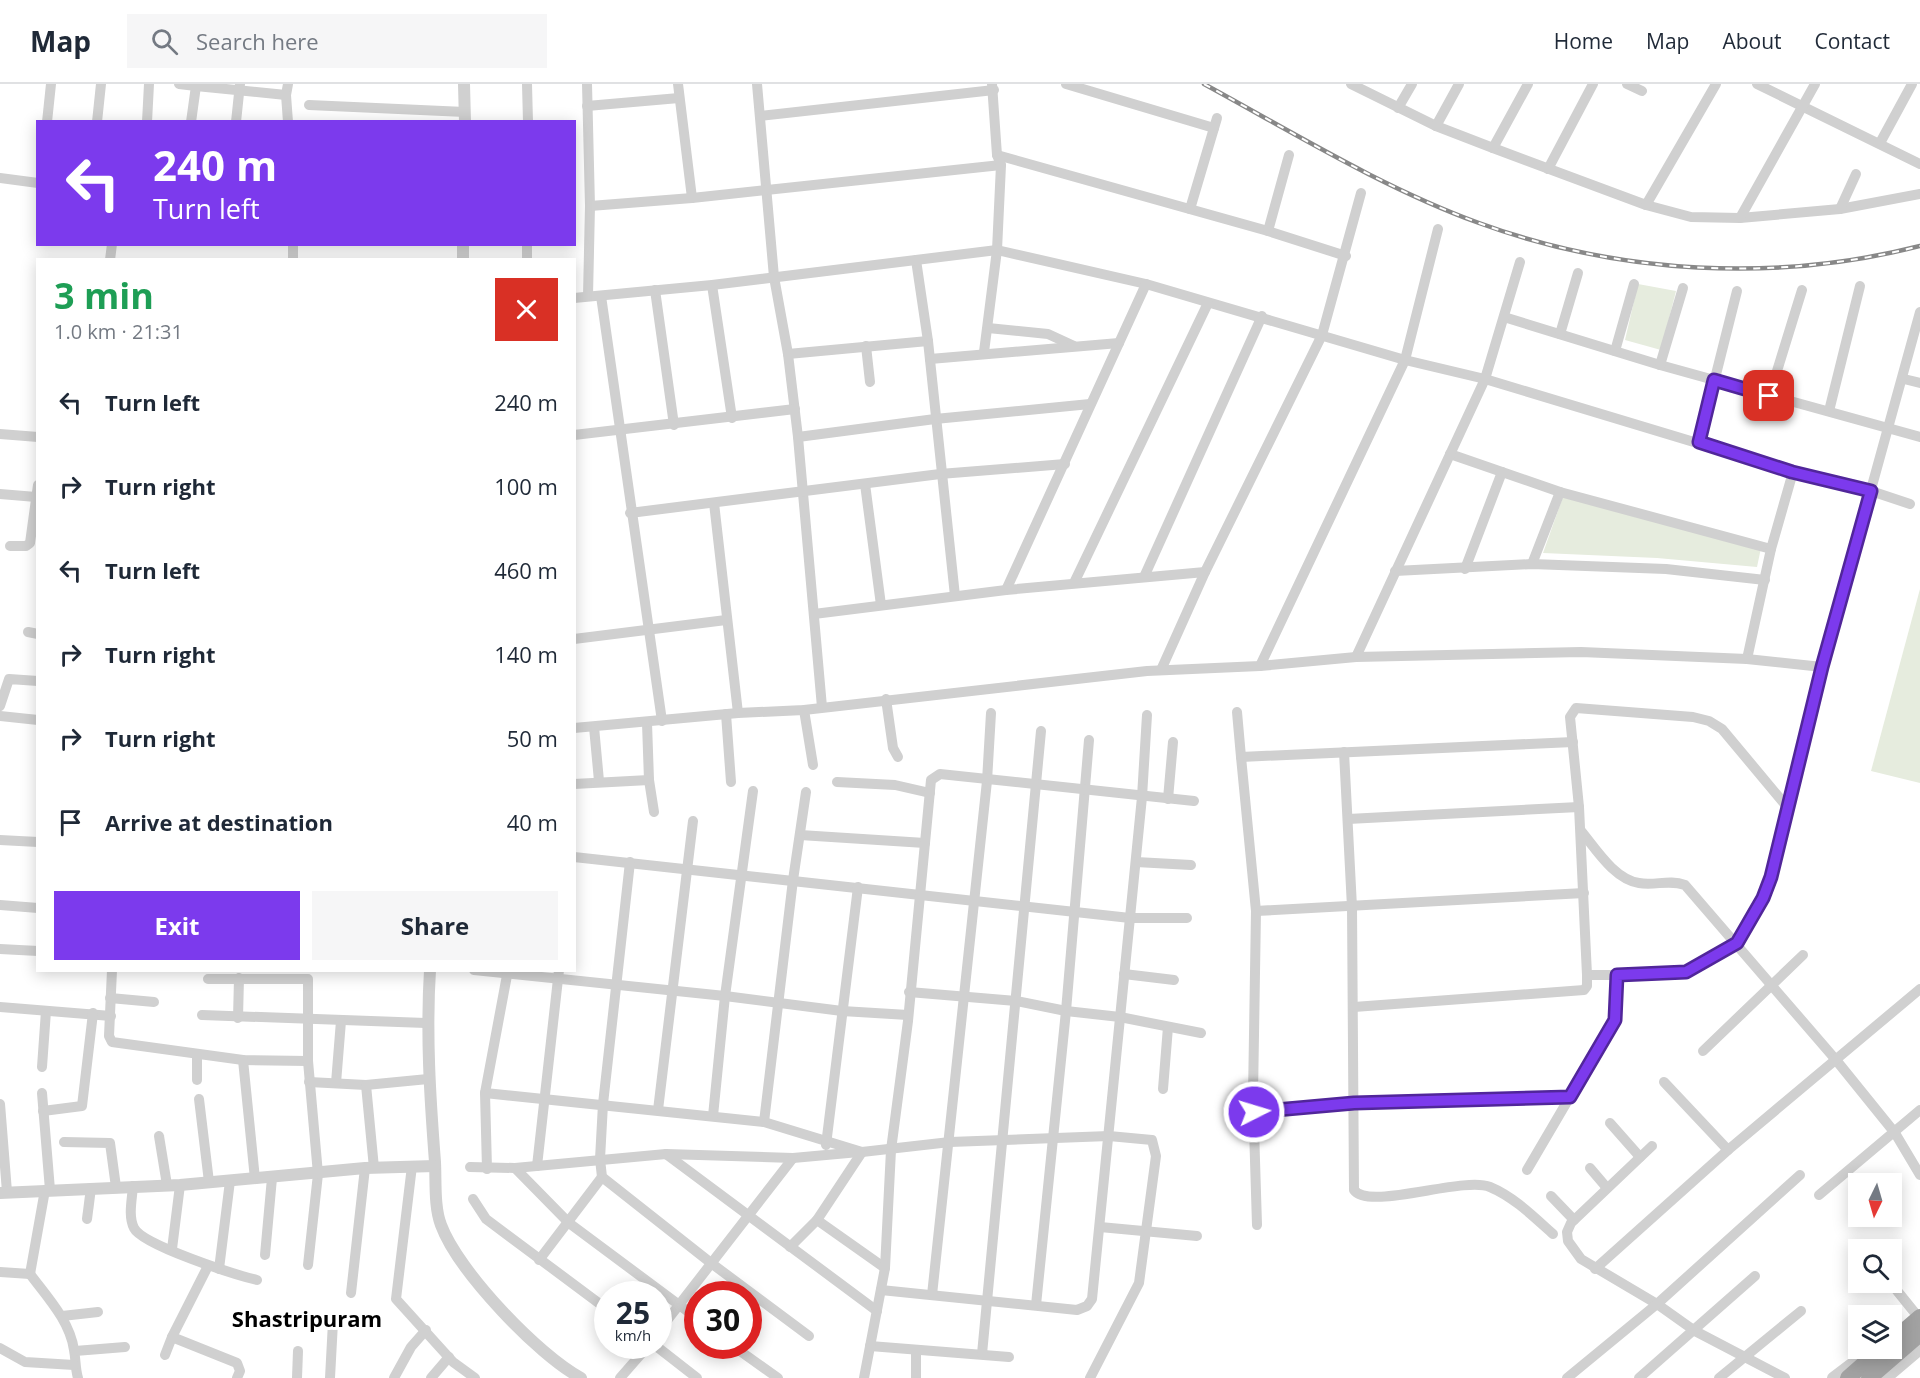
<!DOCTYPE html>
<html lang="en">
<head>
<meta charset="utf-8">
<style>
  :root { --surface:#fff; --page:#f6f6f7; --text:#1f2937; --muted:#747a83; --line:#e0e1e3; --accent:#7c3aed }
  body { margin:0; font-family:"Open Sans",sans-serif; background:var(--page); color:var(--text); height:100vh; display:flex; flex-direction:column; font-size:22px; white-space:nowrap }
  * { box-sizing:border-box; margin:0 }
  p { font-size:20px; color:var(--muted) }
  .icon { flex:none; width:33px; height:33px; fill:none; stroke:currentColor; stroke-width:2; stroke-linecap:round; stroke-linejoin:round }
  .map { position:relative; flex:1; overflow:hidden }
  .sheet { position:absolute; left:36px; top:174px; width:540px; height:714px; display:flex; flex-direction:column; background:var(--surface); border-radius:0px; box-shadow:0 3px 15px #0003 }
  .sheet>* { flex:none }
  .guide { position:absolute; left:36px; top:36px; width:540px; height:126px; border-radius:0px; box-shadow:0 3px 15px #0003; background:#7c3aed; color:#fff; overflow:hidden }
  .needle { width:39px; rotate:185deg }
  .controls { position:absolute; left:1848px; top:1089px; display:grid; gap:12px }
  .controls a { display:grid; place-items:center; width:54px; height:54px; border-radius:0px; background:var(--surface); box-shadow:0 3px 15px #0003; font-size:30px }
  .speed { position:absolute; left:594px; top:1197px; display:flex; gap:12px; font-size:30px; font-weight:700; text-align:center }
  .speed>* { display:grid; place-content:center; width:78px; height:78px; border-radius:50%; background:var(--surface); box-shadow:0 3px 15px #0003; line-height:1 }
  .speed small { font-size:15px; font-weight:400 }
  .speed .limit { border:9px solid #d22; background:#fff; color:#111 }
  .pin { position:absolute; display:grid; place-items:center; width:51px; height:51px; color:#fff; margin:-26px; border-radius:12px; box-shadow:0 3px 9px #0006 }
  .me { position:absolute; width:66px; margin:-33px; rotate:85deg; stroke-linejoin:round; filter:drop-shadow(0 0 4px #0008) }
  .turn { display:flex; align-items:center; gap:21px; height:126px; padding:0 18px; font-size:27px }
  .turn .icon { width:78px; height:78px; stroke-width:2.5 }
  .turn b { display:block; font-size:42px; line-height:51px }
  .round { display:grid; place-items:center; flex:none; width:63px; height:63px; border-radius:0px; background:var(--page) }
  .head { display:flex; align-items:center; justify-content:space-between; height:102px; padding:0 18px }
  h1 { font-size:36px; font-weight:700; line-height:45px; color:#1e9e55 }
  .button { display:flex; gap:12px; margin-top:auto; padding:12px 18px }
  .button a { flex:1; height:69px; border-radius:0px; background:var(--accent); color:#fff; font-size:24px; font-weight:700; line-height:69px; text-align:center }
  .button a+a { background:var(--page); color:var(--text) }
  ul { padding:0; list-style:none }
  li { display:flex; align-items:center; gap:18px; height:84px; padding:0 18px }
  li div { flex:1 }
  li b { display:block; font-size:22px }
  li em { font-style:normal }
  header { display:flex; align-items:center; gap:36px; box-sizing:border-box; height:84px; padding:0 30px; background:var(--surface); border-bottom:2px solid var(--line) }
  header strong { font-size:28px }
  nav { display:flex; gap:33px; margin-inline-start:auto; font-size:21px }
  .search { width:420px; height:54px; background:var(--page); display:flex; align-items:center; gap:15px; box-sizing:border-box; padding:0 21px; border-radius:0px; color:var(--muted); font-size:22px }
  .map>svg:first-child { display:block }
  .green { fill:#e6ecde }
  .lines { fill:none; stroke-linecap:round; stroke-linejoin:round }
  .minor { stroke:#d0d0d0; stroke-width:10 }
  .tertiary { stroke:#d0d0d0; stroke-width:12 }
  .trunk { stroke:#a2a2a2; stroke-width:16 }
  .rail-casing { stroke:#888; stroke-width:4.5 }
  .rail { stroke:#fff; stroke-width:2; stroke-dasharray:7; stroke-linecap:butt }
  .route-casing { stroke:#51269a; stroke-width:15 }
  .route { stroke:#7c3aed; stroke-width:10 }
  .labels { text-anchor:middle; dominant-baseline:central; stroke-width:6; stroke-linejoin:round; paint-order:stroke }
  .neighbourhood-label { font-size:22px; font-weight:bold; fill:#000; stroke:#fff }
</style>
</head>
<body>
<header>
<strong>Map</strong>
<div class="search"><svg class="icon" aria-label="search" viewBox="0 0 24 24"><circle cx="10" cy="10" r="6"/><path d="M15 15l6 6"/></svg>Search here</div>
<nav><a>Home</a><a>Map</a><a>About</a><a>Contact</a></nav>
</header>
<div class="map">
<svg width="1920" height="1294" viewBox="0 0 1920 1294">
  <rect width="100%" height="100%" fill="#fff"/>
  <!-- green -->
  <g class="green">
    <polygon points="1638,200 1676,207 1661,266 1625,256"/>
    <polygon points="1565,407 1761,464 1757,483 1657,474 1543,469"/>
    <polygon points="1920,505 1920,699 1871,687"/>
  </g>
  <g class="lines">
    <!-- minor -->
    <g class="minor">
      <polyline points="179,0 196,2 196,0"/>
      <polyline points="288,0 286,11 288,38"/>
      <polyline points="527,0 528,38"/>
      <polyline points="587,0 590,122 588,212"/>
      <polyline points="678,0 692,114"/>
      <polyline points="757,0 774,193 788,270 798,353 822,623"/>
      <polyline points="1066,0 1214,44"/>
      <polyline points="1351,0 1436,42 1493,64 1646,121 1691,133 1740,134 1840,125 1920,110"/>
      <polyline points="1627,0 1642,7"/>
      <polyline points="1757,0 1920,80"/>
      <polyline points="309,21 465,28"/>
      <polyline points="587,22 679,14"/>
      <polyline points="1398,24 1412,0"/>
      <polyline points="760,32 994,6"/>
      <polyline points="47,38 51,0"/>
      <polyline points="97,38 101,0"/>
      <polyline points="147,38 149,0"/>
      <polyline points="191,38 196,2 286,11"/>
      <polyline points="236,38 240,0"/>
      <polyline points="1436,42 1459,0"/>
      <polyline points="1880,59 1912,0"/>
      <polyline points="1493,64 1528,0"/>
      <polyline points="997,71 1268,147 1346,172"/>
      <polyline points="1548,85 1593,0"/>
      <polyline points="0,94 38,99"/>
      <polyline points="1646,121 1716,0"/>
      <polyline points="590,122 692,114 1001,81"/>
      <polyline points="1190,125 1217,34"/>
      <polyline points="1840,125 1856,90"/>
      <polyline points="1740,134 1815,0"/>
      <polyline points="1268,147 1289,71"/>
      <polyline points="110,176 112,160"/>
      <polyline points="293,176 293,160"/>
      <polyline points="527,176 527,160"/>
      <polyline points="916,176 928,257 955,512"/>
      <polyline points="712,201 732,334"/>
      <polyline points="655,206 674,341"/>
      <polyline points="601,212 662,637"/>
      <polyline points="574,214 712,201 997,166 1146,200 1405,276 1485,295 1793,388 1871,407 1910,420"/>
      <polyline points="1504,233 1660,281 1920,353"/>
      <polyline points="988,244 1048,250 1074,262"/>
      <polyline points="1560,250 1578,189"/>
      <polyline points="866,262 870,298"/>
      <polyline points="1615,267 1634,200"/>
      <polyline points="984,268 997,166 1001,81 997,71 992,0"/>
      <polyline points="788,270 928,257"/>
      <polyline points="930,275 1119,259"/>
      <polyline points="1660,281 1683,204"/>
      <polyline points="1904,295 1920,299"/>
      <polyline points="1769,313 1802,206"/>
      <polyline points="1829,327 1860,202"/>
      <polyline points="0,350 38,353"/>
      <polyline points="574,351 795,325"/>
      <polyline points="798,353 935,335 1090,320"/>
      <polyline points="1699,358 1737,207"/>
      <polyline points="1450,370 1560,408 1771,465"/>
      <polyline points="865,400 881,521"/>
      <polyline points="0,410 36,413"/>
      <polyline points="714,419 738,629"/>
      <polyline points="630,429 940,390 1065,380"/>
      <polyline points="10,462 26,462 30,459 38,401"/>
      <polyline points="1532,480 1560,408"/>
      <polyline points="1465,485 1502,388"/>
      <polyline points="1395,487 1532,480 1666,485 1765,496"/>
      <polyline points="1144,493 1262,232"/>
      <polyline points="1074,499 1208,219"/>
      <polyline points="1006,506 1146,200"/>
      <polyline points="814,530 1006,506 1205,488"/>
      <polyline points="28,548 38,550"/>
      <polyline points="574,555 726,536"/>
      <polyline points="1356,573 1485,295 1520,178"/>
      <polyline points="1747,575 1771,465 1793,388"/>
      <polyline points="1260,582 1405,276 1438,145"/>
      <polyline points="1161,586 1205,488 1322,251 1361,109"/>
      <polyline points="886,615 893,664 898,673"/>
      <polyline points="0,622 9,595 38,597"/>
      <polyline points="804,626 813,681"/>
      <polyline points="1237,628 1241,673"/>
      <polyline points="726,630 731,698"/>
      <polyline points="0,632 38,636"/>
      <polyline points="647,639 649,696 654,728"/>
      <polyline points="594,643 599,697"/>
      <polyline points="574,644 738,629 804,626 1147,587 1260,582 1356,573 1581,568 1747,575 1822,583"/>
      <path d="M1344,668l8,155 2,283c15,21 109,-14 136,-3 24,10 44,30 63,47"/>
      <polyline points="837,698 895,701 930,709"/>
      <polyline points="574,700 649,696"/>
      <polyline points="1168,715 1173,658"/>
      <polyline points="1348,735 1579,723"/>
      <path d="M1581,747c15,18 33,48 58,52 16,3 30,-4 46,2l151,175 59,73 25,42"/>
      <polyline points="800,751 925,759"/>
      <polyline points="0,756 38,758"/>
      <polyline points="574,773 1130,834 1187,834"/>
      <polyline points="630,778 603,1020 600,1075 602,1093 711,1179 809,1252"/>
      <polyline points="1136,778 1191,781"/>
      <polyline points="0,821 38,824"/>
      <polyline points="1256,827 1584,809"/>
      <polyline points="0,865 38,867"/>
      <polyline points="112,886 109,952 112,958 243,976 308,977"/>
      <polyline points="474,886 725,912 842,927 908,931"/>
      <polyline points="1124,890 1174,896"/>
      <polyline points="1587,891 1667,891 1686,888 1737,859 1763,814 1771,793 1822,583 1920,228"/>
      <polyline points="208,895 308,895 308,977 318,1090 308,1181"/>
      <polyline points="909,908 1016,917 1066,927 1120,933 1201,949"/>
      <polyline points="110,914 154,918"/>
      <polyline points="0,923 111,932"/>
      <polyline points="1354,923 1584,906 1587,902 1587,891 1579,723 1570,633 1576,624 1693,633 1709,637 1722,645 1788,724"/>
      <polyline points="202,931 426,939"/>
      <polyline points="238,934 239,894"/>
      <polyline points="1703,967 1803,871"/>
      <polyline points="197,970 197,996"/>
      <polyline points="243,976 255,1095"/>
      <polyline points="42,983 46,927"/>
      <polyline points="309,998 366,1001 428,995"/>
      <polyline points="1664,998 1728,1066 1920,905"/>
      <polyline points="336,999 341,937"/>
      <polyline points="366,1001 374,1084"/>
      <polyline points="1163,1005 1168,943"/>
      <polyline points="42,1009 50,1106"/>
      <polyline points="485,1009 764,1038 862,1068 950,1058 1109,1052 1152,1056 1156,1072 1139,1199 1090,1294"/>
      <polyline points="199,1015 209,1098"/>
      <polyline points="0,1020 7,1108"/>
      <polyline points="658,1026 693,737"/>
      <polyline points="43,1027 82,1022 93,929"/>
      <polyline points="1254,1028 1354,1019 1570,1013"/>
      <polyline points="713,1032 725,912 753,707"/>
      <polyline points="764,1038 793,796 806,708"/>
      <polyline points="1610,1039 1640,1073"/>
      <polyline points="159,1052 167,1101"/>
      <polyline points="64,1058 110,1059 116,1103"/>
      <polyline points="826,1061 858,803"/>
      <polyline points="1652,1062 1571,1139 1567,1148 1568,1157 1581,1175 1657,1220 1695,1247 1785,1294"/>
      <polyline points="666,1070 877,1227"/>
      <polyline points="412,1082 396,1215 453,1278 475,1294"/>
      <polyline points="537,1082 559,886"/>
      <polyline points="470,1083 515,1084 666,1070 793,1074 859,1068"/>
      <polyline points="515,1084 569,1139 698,1235"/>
      <polyline points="1590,1084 1607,1104"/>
      <polyline points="487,1085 485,1009 508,886"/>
      <polyline points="1527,1086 1615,936 1617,891"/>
      <path d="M133,1102c-1,14 -5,30 1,42 8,17 102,47 123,52"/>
      <polyline points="1819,1111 1920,1026"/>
      <polyline points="1551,1112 1574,1136"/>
      <polyline points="473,1115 486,1135 608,1226"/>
      <polyline points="87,1135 91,1104"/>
      <polyline points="817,1136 885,1184"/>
      <polyline points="1257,1141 1253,1012 1256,827 1241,673 1573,658"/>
      <polyline points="1100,1143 1197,1152"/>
      <polyline points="1855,1161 1860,1166"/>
      <polyline points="790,1163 817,1136 862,1068"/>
      <polyline points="172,1165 180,1101"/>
      <polyline points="265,1171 272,1094"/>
      <polyline points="539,1176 602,1093"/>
      <polyline points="219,1185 230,1097"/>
      <polyline points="1595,1185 1728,1066"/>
      <polyline points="0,1188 30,1190 45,1106"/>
      <path d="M30,1190c17,23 40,47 44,76 2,10 1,18 4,28"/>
      <polyline points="1890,1198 1915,1229"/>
      <polyline points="881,1206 1077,1226 1087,1222 1092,1215 1142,713 1147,631"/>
      <polyline points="351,1209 365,1084"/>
      <polyline points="932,1211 987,697 991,629"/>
      <polyline points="1036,1221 1066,927 1089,656"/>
      <polyline points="62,1232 98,1228"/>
      <polyline points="658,1248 793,1074"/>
      <polyline points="172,1253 208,1182"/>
      <polyline points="656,1262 697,1294"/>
      <polyline points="733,1262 778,1294"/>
      <polyline points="870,1262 1009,1273"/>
      <polyline points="0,1264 25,1278 74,1281"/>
      <polyline points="75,1267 125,1263"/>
      <polyline points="982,1270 1041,647"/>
      <polyline points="165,1271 172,1253 237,1279 240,1287 237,1294"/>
      <polyline points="297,1294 298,1267"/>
      <polyline points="330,1294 333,1238"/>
      <polyline points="394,1294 411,1263 426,1246"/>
      <polyline points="431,1294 449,1273"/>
      <polyline points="620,1294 648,1262"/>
      <polyline points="864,1294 885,1184 891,1066 908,937 931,696 940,690 1194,717"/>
      <polyline points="916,1294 916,1267"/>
      <polyline points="1567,1294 1657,1220 1800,1091"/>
      <polyline points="1639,1294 1755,1192"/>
      <polyline points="1719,1294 1801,1227"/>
    </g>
    <!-- tertiary -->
    <g class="tertiary">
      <polyline points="464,0 465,38"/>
      <polyline points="463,176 463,160"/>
      <path d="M430,886c-4,65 0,127 5,192 1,19 -1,45 6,63 17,46 97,130 140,153"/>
      <polyline points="0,1109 180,1101 365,1084 435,1082"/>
      <polyline points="1833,1294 1866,1269"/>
      <polyline points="1886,1294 1920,1265"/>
    </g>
    <!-- trunk -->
    <g class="trunk">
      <polyline points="1892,1257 1920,1233"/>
      <polyline points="1848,1294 1882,1264"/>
      <polyline points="1869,1294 1920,1250"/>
    </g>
    <defs>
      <path id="rail" d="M1204,0c90,49 179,104 275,139 140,51 296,60 441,23"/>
    </defs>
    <!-- rail casing -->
    <use href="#rail" class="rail-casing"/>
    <!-- rail -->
    <use href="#rail" class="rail"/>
  </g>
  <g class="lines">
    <defs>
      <polyline id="route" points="1254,1028 1354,1019 1570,1013 1615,936 1617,891 1686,888 1737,859 1763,814 1771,793 1822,583 1871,407 1792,388 1699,358 1714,296 1769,312"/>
    </defs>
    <!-- route casing -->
    <use href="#route" class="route-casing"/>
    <!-- route -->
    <use href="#route" class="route"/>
  </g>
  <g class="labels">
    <!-- neighbourhood labels -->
    <g class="neighbourhood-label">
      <text x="307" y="1234">Shastripuram</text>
    </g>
  </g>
</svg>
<div class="controls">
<a><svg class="needle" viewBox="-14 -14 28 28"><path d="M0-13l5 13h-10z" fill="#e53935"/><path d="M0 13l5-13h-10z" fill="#747a83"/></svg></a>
<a><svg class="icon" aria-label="search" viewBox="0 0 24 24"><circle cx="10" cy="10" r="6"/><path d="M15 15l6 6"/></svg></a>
<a><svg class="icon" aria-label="layers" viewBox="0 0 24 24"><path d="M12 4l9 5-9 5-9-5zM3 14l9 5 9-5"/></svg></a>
</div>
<div class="speed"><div>25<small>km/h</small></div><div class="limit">30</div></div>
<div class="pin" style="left:1769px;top:312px;background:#d93025"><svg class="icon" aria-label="arrive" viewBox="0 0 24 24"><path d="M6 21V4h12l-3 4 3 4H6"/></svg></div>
<svg class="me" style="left:1254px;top:1028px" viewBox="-20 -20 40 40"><circle r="17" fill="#7c3aed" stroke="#fff" stroke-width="3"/><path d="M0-11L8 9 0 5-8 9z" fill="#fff"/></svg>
<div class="guide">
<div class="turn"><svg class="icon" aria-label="left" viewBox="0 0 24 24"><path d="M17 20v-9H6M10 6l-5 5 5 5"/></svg><div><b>240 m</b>Turn left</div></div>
</div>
<section class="sheet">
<div class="head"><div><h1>3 min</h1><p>1.0 km · 21:31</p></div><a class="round" style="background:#d93025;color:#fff"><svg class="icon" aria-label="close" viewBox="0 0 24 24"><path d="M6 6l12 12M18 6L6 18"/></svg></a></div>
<ul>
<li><svg class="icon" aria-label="left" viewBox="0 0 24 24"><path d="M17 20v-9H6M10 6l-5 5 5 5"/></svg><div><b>Turn left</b></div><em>240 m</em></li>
<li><svg class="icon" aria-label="right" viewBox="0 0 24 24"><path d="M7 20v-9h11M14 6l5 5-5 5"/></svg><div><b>Turn right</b></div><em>100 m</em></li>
<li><svg class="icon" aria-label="left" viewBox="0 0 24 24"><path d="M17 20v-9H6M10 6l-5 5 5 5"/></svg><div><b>Turn left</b></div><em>460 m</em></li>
<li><svg class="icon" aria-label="right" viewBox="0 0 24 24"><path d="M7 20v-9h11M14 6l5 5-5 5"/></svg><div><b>Turn right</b></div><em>140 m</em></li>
<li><svg class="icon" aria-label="right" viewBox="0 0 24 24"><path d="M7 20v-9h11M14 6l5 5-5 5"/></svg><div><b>Turn right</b></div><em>50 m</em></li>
<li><svg class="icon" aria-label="arrive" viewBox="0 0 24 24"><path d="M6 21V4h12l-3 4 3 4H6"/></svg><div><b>Arrive at destination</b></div><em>40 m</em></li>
</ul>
<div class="button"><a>Exit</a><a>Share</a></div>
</section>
</div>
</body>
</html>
